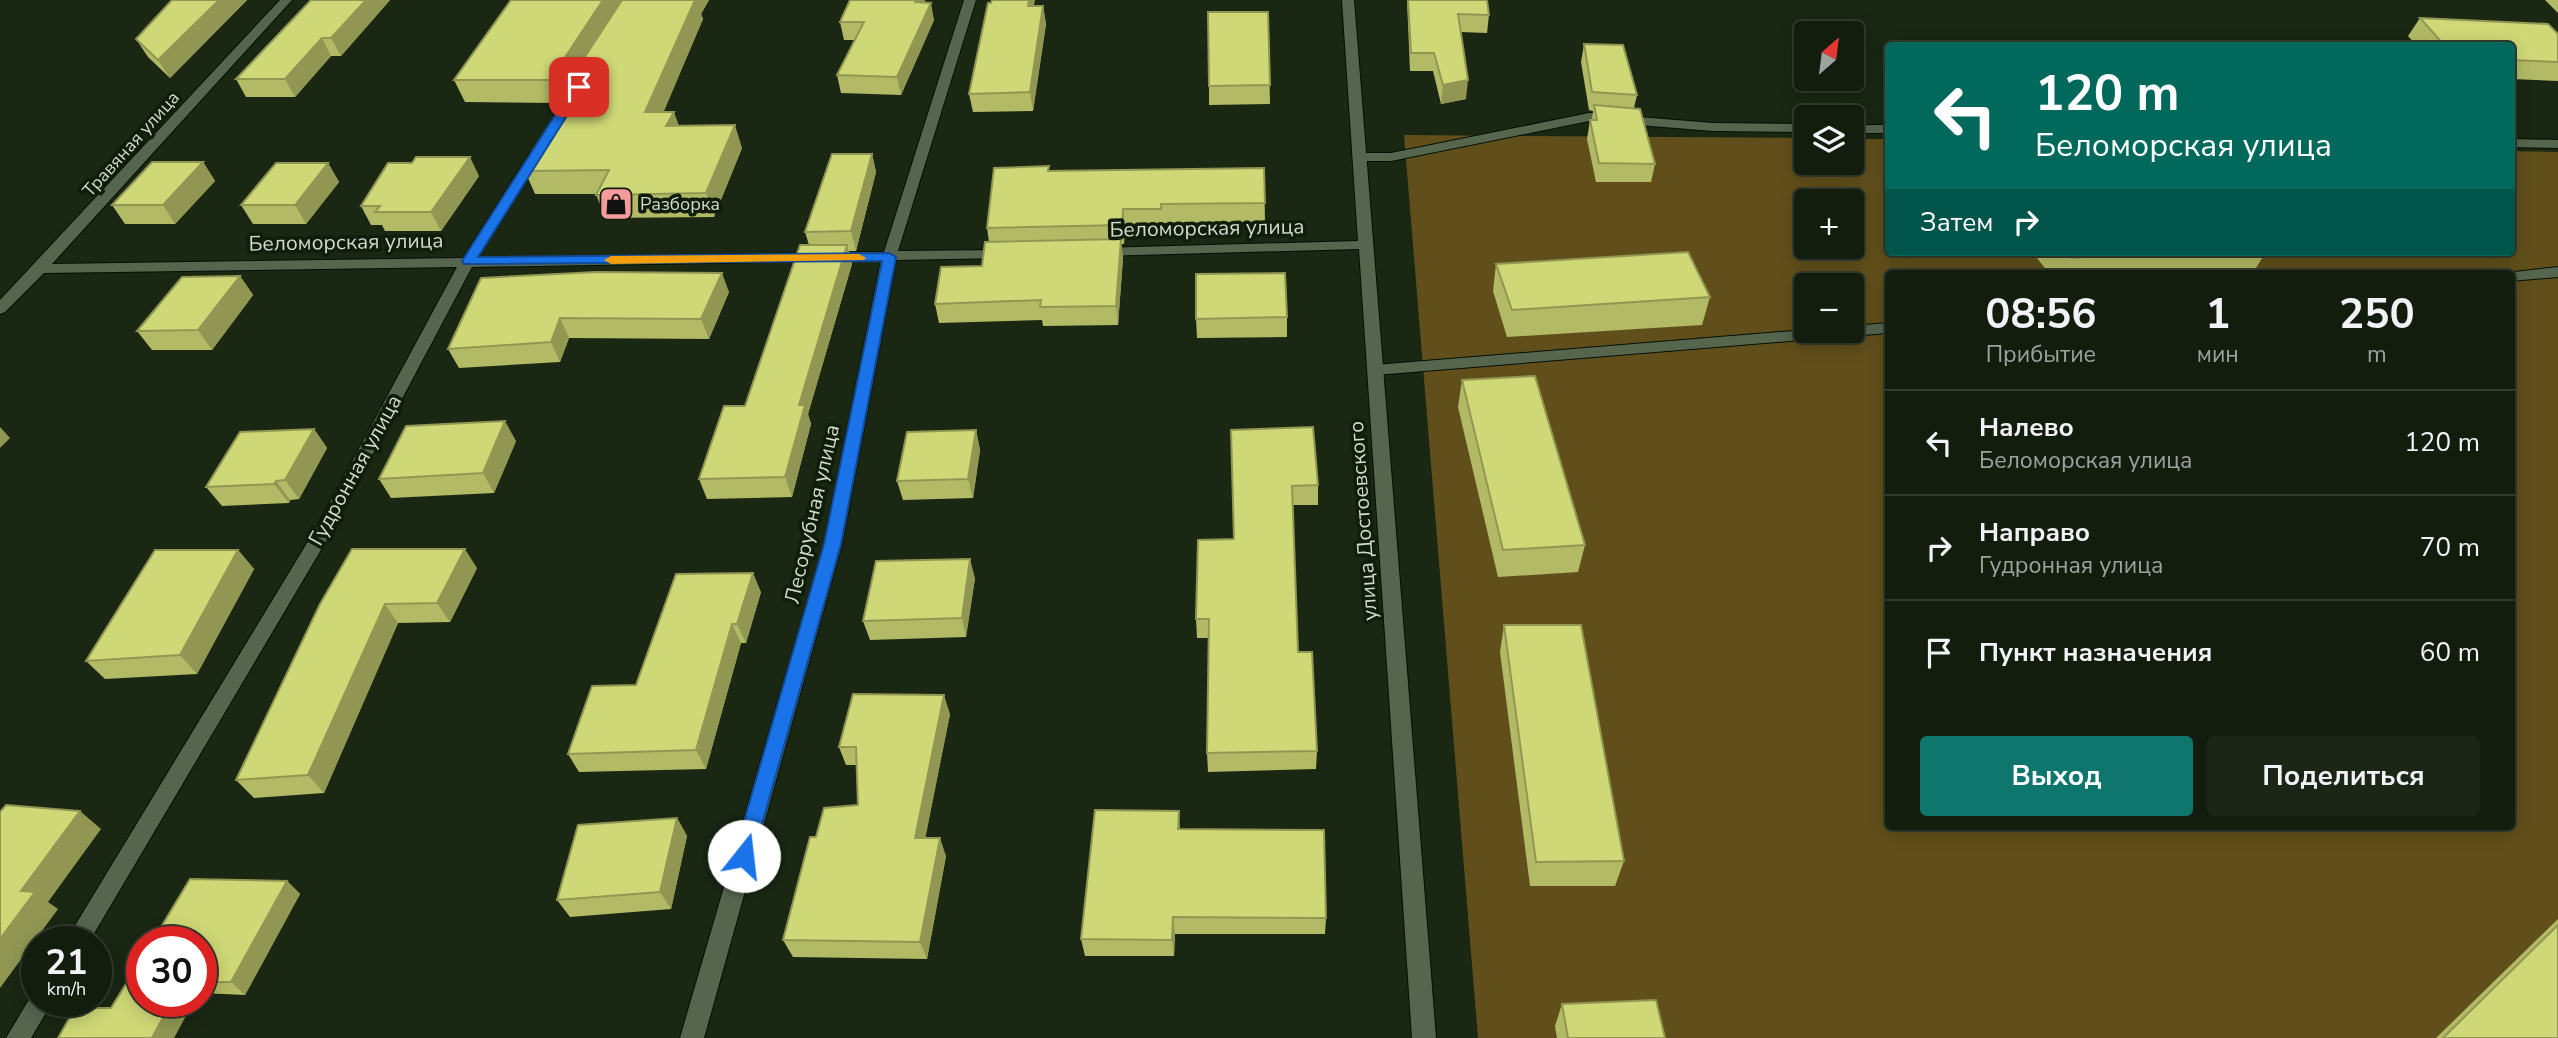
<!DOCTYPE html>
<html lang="ru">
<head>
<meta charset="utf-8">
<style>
  :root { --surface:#131d0e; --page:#1c2617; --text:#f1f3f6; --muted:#9da29e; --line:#323b2e; --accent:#0f766e }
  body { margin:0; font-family:"Nunito Sans",sans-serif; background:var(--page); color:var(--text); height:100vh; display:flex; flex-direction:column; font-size:26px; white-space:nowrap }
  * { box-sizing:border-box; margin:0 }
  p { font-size:23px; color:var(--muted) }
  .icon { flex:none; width:38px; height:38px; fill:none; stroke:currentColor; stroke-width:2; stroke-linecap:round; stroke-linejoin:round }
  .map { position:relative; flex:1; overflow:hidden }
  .drawer { position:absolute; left:1885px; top:270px; width:630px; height:560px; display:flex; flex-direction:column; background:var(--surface); border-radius:7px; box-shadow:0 4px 18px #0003,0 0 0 2px var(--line) }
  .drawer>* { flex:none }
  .banner { position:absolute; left:1885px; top:42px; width:630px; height:214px; border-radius:7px; box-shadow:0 4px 18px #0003,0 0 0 2px var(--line); background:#00695c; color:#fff; overflow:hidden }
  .needle { width:46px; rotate:28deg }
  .buttons { position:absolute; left:1794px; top:21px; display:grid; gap:14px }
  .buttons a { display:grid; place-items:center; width:70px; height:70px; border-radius:7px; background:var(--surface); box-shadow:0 4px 18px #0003,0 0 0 2px var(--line); font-size:35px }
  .speed { position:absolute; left:21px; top:926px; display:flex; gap:14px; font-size:35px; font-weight:700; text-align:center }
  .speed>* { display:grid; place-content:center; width:91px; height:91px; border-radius:50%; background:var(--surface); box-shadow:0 4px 18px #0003,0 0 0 2px var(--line); line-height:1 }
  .speed small { font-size:18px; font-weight:400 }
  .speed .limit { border:10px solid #d22; background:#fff; color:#111 }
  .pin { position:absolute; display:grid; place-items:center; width:60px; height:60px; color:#fff; margin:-30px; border-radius:14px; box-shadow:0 4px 10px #0006 }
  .me { position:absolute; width:77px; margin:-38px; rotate:16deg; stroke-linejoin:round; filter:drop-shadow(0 0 5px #0008) }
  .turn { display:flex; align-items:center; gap:24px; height:147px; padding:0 35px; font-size:32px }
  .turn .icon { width:91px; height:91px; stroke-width:2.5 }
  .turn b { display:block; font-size:49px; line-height:60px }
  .then { display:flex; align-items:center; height:66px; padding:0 35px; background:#0003; gap:14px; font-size:26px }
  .eta { display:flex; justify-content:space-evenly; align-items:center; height:119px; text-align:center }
  .eta b { font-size:42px; font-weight:700; line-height:49px }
  .primary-button { display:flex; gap:14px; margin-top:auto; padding:14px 35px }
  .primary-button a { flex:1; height:80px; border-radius:7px; background:var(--accent); color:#fff; font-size:28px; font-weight:700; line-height:80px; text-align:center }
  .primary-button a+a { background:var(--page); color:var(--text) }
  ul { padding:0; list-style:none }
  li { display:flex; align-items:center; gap:21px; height:105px; padding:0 35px; border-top:2px solid var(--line) }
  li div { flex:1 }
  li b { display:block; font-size:26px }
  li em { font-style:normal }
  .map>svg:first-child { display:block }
  .forest { fill:#614f1b; fill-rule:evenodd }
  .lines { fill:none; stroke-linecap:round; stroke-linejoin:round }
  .lane-casing { stroke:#041001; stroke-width:2 }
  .street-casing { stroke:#041001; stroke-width:2 }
  .lane { fill:#55654e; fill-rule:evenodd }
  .street { fill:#55654e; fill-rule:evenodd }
  .wall { fill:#b2ba65 }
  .shaded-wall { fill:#919753 }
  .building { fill:#cfd876; stroke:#919753; stroke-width:2 }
  .route { fill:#1a73e8; stroke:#114b97; stroke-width:2 }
  .slow { fill:#f59e0b }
  .labels { text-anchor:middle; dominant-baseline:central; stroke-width:7; stroke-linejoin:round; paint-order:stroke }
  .far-street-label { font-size:18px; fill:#d1dacd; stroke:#101d0a }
  .far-poi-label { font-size:18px; fill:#d1dacd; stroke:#101d0a; text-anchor:start }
  .street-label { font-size:21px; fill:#d1dacd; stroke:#101d0a }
</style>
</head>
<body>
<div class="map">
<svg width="2558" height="1038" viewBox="0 0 2558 1038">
  <rect width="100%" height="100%" fill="#192713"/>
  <!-- forest -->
  <path class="forest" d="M1404,135l402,3v25h46v-24h36v113h623v-101l47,1v777l-114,109h-966zM1806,201h46v46h-46zM1888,273h623v553h-623zM1806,285h46v46h-46z"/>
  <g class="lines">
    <defs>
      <g id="lane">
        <polygon points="1589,113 1713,123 1806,124 1806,132 1713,131 1589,121 1391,161 1360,161 1353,157 1360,153 1391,153"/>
        <rect x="1852" y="125" width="36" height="8"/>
        <polygon points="2511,139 2558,140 2558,148 2511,147"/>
        <polygon points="2558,267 2558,277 2511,281 2511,273 2506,273"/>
        <polygon points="1888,323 1888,333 1375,375 1367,370 1375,365 1806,330 1852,331 1852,326"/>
      </g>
      <g id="street">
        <polygon points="280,0 292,0 52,264 463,258 530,153 537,149 544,153 477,258 884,252 964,0 976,0 898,251 1006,250 1013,254 1006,258 896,260 842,544 704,1038 680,1038 824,544 881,260 472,267 328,538 89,942 65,942 315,530 457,267 44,273 5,312 0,314 0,300"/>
        <polygon points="1342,0 1354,0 1436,1038 1412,1038 1359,249 1100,256 1093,252 1100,248 1358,241"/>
        <polygon points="37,992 37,1001 53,1001 31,1038 6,1038 33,993"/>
      </g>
    </defs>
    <!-- lane casing -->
    <use href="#lane" class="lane-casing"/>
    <!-- street casing -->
    <use href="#street" class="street-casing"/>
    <!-- lane -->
    <use href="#lane" class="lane"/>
    <!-- street -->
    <use href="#street" class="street"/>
  </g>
  <!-- wall -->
  <g class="wall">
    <polygon points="172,0 247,0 170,78 148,57 136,39"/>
    <polygon points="311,0 390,0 341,56 331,56 295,97 246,97 236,79"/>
    <polygon points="511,0 709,0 701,14 703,19 663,112 679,126 742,148 714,217 605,218 596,194 535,194 525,171 573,92 571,85 559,103 465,102 454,80"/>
    <polygon points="925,0 924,2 934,20 901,95 841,93 837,75 855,40 844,40 840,22"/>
    <polygon points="1407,0 1487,0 1489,15 1487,33 1460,32 1466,99 1441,104 1433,71 1410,71"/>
    <polygon points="2545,0 2558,0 2558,13"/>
    <polygon points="1034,6 1043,6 1046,24 1033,111 973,112 969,94"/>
    <polygon points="1268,12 1270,104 1209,105 1209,86"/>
    <polygon points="2420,18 2558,34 2558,81 2511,79 2511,46 2417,46 2408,36"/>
    <polygon points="1584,44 1637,95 1634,108 1655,164 1651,182 1596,182 1587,139 1590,120 1592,120 1593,111 1589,110 1581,62"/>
    <polygon points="872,154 876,172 856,251 849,251 852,264 808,414 811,424 792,497 707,499 699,479 745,406 809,245 805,232"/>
    <polygon points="203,162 215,181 175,224 125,224 112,205"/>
    <polygon points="328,163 339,182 306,224 253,224 241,205"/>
    <polygon points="412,163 479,176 441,231 385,231 382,225 371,225 361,206"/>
    <polygon points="1049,166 1049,171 1264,168 1265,222 1162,223 1162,228 1125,228 1124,244 1121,244 1123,258 1118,325 1043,326 1042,320 939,323 935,304 982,266 989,242 987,228"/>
    <polygon points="2032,252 2266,252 2256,268 2202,273 2049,273"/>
    <polygon points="1496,264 1710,297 1702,325 1507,337 1493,291"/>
    <polygon points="240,276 253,295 212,350 152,350 137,331"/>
    <polygon points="481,278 729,292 709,339 569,338 560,362 459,368 448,349"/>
    <polygon points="1287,317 1287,337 1197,338 1196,319"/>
    <polygon points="1462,380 1585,545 1578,572 1498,577 1458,407"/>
    <polygon points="314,429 327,448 299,499 290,500 289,503 222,506 206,487"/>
    <polygon points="976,430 980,450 973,498 903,500 897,481"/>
    <polygon points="1231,430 1318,485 1318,505 1293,505 1298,652 1317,751 1316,769 1208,772 1207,753 1209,638 1197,638 1196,619 1234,539"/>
    <polygon points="516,441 494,493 391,498 379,479"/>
    <polygon points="238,550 254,569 197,674 105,679 86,661"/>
    <polygon points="477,568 450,622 398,623 324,793 254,798 236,780 320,604"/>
    <polygon points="975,578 966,637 870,640 863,621"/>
    <polygon points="761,592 746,643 741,643 706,769 579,772 568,754 636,685"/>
    <polygon points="1504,625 1624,861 1615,886 1530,886 1500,652"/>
    <polygon points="950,714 925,838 946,856 927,959 793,957 783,940 816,837 858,805 856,765 846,765 839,747"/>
    <polygon points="677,818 687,836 671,909 570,917 557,900"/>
    <polygon points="1180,829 1326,918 1325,934 1175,934 1174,956 1085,956 1081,939"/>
    <polygon points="287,881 300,894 245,995 201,993 201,942"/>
    <polygon points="2558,919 2558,1038 2436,1038"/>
    <polygon points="1562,1004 1665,1038 1557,1038 1555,1026"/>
  </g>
  <!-- shaded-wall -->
  <g class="shaded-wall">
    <polygon points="219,0 247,0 170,78 158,60"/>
    <polygon points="366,0 390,0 341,56 331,38"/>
    <polygon points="603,0 625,0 569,81 571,85 559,103 550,80"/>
    <polygon points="692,0 709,0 701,14 703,19 654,135 645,112"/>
    <polygon points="916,0 925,0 918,20 915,2"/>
    <polygon points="1029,0 1035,0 1030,24 1028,6"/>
    <polygon points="931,3 934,20 901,95 897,77"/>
    <polygon points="1043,6 1046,24 1033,111 1030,92"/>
    <polygon points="322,38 331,56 295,97 285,79"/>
    <polygon points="1468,80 1466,99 1441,104 1443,85"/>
    <polygon points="674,112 682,134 666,126"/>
    <polygon points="735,125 742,148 714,217 706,193"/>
    <polygon points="872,154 876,172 856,251 851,231"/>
    <polygon points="470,157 479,176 441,231 431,212"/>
    <polygon points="203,162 215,181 175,224 163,205"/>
    <polygon points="328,163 339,182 306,224 295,205"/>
    <polygon points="1123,209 1125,228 1124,244 1122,225"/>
    <polygon points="1121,239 1123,258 1118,325 1116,306"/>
    <polygon points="847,245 852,264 808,414 811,424 792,497 785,477 799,405"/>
    <polygon points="722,273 729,292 709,339 701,319"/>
    <polygon points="240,276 253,295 212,350 198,330"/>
    <polygon points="560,318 569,338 560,362 551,342"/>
    <polygon points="505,421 516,441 494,493 483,473"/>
    <polygon points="0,427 10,438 0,448"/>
    <polygon points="314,429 327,448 299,499 285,480"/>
    <polygon points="976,430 980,450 973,498 968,479"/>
    <polygon points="276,481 290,500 289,503 274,484"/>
    <polygon points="465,549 477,568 450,622 437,603"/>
    <polygon points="238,550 254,569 197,674 180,655"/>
    <polygon points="970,559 975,578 966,637 962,618"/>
    <polygon points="753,573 761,592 746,643 737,624"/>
    <polygon points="385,604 398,623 324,793 308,775"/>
    <polygon points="732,624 741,643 706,769 696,750"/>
    <polygon points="944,695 950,714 922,855 915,838"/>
    <polygon points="80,811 101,829 48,902 58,909 0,988 0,939 21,891"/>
    <polygon points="1179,811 1180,829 1178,829"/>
    <polygon points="677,818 687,836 671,909 660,892"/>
    <polygon points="940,838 946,856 927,959 920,942"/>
    <polygon points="287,881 300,894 245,995 231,982"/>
    <polygon points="1173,917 1175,934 1174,956 1172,940"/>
    <polygon points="172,1001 194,1001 174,1038 152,1038"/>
  </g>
  <!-- building -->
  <g class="building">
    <polygon points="172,0 219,0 158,60 136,39"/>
    <polygon points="311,0 366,0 331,38 322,38 285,79 236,79"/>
    <polygon points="511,0 603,0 550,80 454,80"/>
    <polygon points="622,0 695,0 645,112 674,112 666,126 735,125 706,193 596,195 609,170 525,171 580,81 569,81"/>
    <polygon points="850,0 916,0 915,2 931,3 897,77 837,75 864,22 840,22"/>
    <polygon points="992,0 1029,0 1028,6 1043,6 1030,92 969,94 988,3 991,3"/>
    <polygon points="1408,0 1487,0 1489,15 1458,14 1468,80 1443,85 1434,53 1411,53"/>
    <polygon points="1208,12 1268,12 1270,85 1209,86"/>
    <polygon points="2420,18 2548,24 2558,34 2558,62 2511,60 2511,46 2445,46"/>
    <polygon points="1584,44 1623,45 1637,95 1592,92"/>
    <polygon points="1594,105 1640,109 1655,164 1599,163 1590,120 1597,120"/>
    <polygon points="832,154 872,154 851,231 805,232"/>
    <polygon points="416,157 470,157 431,212 375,212 380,206 361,206 388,163 412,163"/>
    <polygon points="152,162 203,162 163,205 112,205"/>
    <polygon points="276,163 328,163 295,205 241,205"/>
    <polygon points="1049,166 1048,171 1264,168 1265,203 1161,204 1161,209 1123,209 1122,225 987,228 994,168"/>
    <polygon points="1121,239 1116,306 1040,307 1041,300 935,304 941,267 982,266 985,242"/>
    <polygon points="800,245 847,245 799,405 805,405 785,477 699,479 724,406 745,406"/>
    <polygon points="1688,252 1710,297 1512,310 1496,264"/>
    <polygon points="2067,252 2147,252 2072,258"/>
    <polygon points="596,272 722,273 701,319 560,318 551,342 448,349 481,278"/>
    <polygon points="1285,273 1287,317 1196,319 1196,274"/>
    <polygon points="240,276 198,330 137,331 182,277"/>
    <polygon points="1535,376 1585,545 1503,550 1462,380"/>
    <polygon points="505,421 483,473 379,479 406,426"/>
    <polygon points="1313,427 1318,485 1292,486 1298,652 1312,652 1317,751 1207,753 1209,619 1196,619 1198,540 1234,539 1231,430"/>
    <polygon points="314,429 285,480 276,481 274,484 206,487 240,432"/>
    <polygon points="976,430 968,479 897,481 907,432"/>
    <polygon points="352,549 465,549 437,603 385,604 308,775 236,780 320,604"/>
    <polygon points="155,550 238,550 180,655 86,661"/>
    <polygon points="970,559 962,618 863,621 876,561"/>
    <polygon points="753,573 737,624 732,624 696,750 568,754 592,686 636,685 676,574"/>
    <polygon points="1504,625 1581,625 1624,861 1536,862"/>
    <polygon points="853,694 944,695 915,838 940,838 920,942 783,940 810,837 816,837 824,808 858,805 856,747 839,747"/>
    <polygon points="6,805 80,811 21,891 35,892 0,939 0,812"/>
    <polygon points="1095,810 1179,811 1178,829 1324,830 1326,918 1173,917 1172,940 1081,939"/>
    <polygon points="677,818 660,892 557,900 578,825"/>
    <polygon points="190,879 287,881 231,982 201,982 201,942 152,942"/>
    <polygon points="2558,925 2558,1038 2443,1038"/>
    <polygon points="142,958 142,1001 172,1001 152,1038 58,1038 75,1008 111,1008"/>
    <polygon points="1656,1000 1665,1038 1568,1038 1562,1004"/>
  </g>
  <!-- route -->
  <polygon class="route" points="579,84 585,87 478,257 889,253 896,257 841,544 753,856 751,862 744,865 737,862 734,856 824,544 882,261 464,264 462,261 573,87"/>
  <!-- slow -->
  <polygon class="slow" points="859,254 866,258 864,260 611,264 604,260 611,256"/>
  <!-- icons -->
  <defs>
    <symbol id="shop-square" viewBox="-11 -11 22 22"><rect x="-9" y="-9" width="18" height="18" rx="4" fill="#f59b9c" stroke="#101d0a"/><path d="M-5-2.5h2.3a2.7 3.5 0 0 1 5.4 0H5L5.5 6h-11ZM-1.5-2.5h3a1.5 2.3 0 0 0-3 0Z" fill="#111"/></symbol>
  </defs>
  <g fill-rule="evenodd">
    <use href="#shop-square" x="597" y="185" width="38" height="38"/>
  </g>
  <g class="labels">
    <!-- far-street labels -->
    <g class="far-street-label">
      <text transform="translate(131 144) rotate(-48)">Травяная улица</text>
    </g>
    <!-- far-poi labels -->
    <g class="far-poi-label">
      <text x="640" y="204">Разборка</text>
    </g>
    <!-- street labels -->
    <g class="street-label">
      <text transform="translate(1207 228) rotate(-1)">Беломорская улица</text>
      <text transform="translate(346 242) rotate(-1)">Беломорская улица</text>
      <text transform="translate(355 470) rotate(-61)">Гудронная улица</text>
      <text transform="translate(812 514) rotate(-77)">Лесорубная улица</text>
      <text transform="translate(1363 521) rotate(-94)">улица Достоевского</text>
    </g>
  </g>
</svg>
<div class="buttons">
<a><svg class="needle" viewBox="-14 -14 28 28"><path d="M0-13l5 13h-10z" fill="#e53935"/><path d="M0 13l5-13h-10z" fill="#9da29e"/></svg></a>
<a><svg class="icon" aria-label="layers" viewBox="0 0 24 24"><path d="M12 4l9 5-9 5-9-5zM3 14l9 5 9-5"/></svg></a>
<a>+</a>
<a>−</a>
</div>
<div class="speed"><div>21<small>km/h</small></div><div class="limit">30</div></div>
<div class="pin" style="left:579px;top:87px;background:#d93025"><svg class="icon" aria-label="arrive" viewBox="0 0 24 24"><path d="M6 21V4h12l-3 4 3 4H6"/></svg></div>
<svg class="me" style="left:744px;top:856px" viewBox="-20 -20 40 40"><circle r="19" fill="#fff"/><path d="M0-13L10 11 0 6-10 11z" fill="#1a73e8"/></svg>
<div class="banner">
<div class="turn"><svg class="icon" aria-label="left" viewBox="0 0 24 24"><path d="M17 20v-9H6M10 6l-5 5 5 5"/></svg><div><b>120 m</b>Беломорская улица</div></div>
<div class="then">Затем<svg class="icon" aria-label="right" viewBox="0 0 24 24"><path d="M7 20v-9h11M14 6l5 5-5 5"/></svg></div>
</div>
<section class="drawer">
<div class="eta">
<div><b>08:56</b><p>Прибытие</p></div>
<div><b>1</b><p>мин</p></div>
<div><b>250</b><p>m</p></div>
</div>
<ul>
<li><svg class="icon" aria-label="left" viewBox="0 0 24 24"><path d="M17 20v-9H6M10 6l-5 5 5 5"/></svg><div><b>Налево</b><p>Беломорская улица</p></div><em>120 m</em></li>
<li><svg class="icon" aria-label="right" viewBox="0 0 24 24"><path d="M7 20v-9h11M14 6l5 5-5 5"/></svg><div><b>Направо</b><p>Гудронная улица</p></div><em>70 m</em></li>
<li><svg class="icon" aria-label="arrive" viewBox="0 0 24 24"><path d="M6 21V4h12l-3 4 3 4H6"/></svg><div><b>Пункт назначения</b></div><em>60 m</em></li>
</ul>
<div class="primary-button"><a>Выход</a><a>Поделиться</a></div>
</section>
</div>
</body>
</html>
